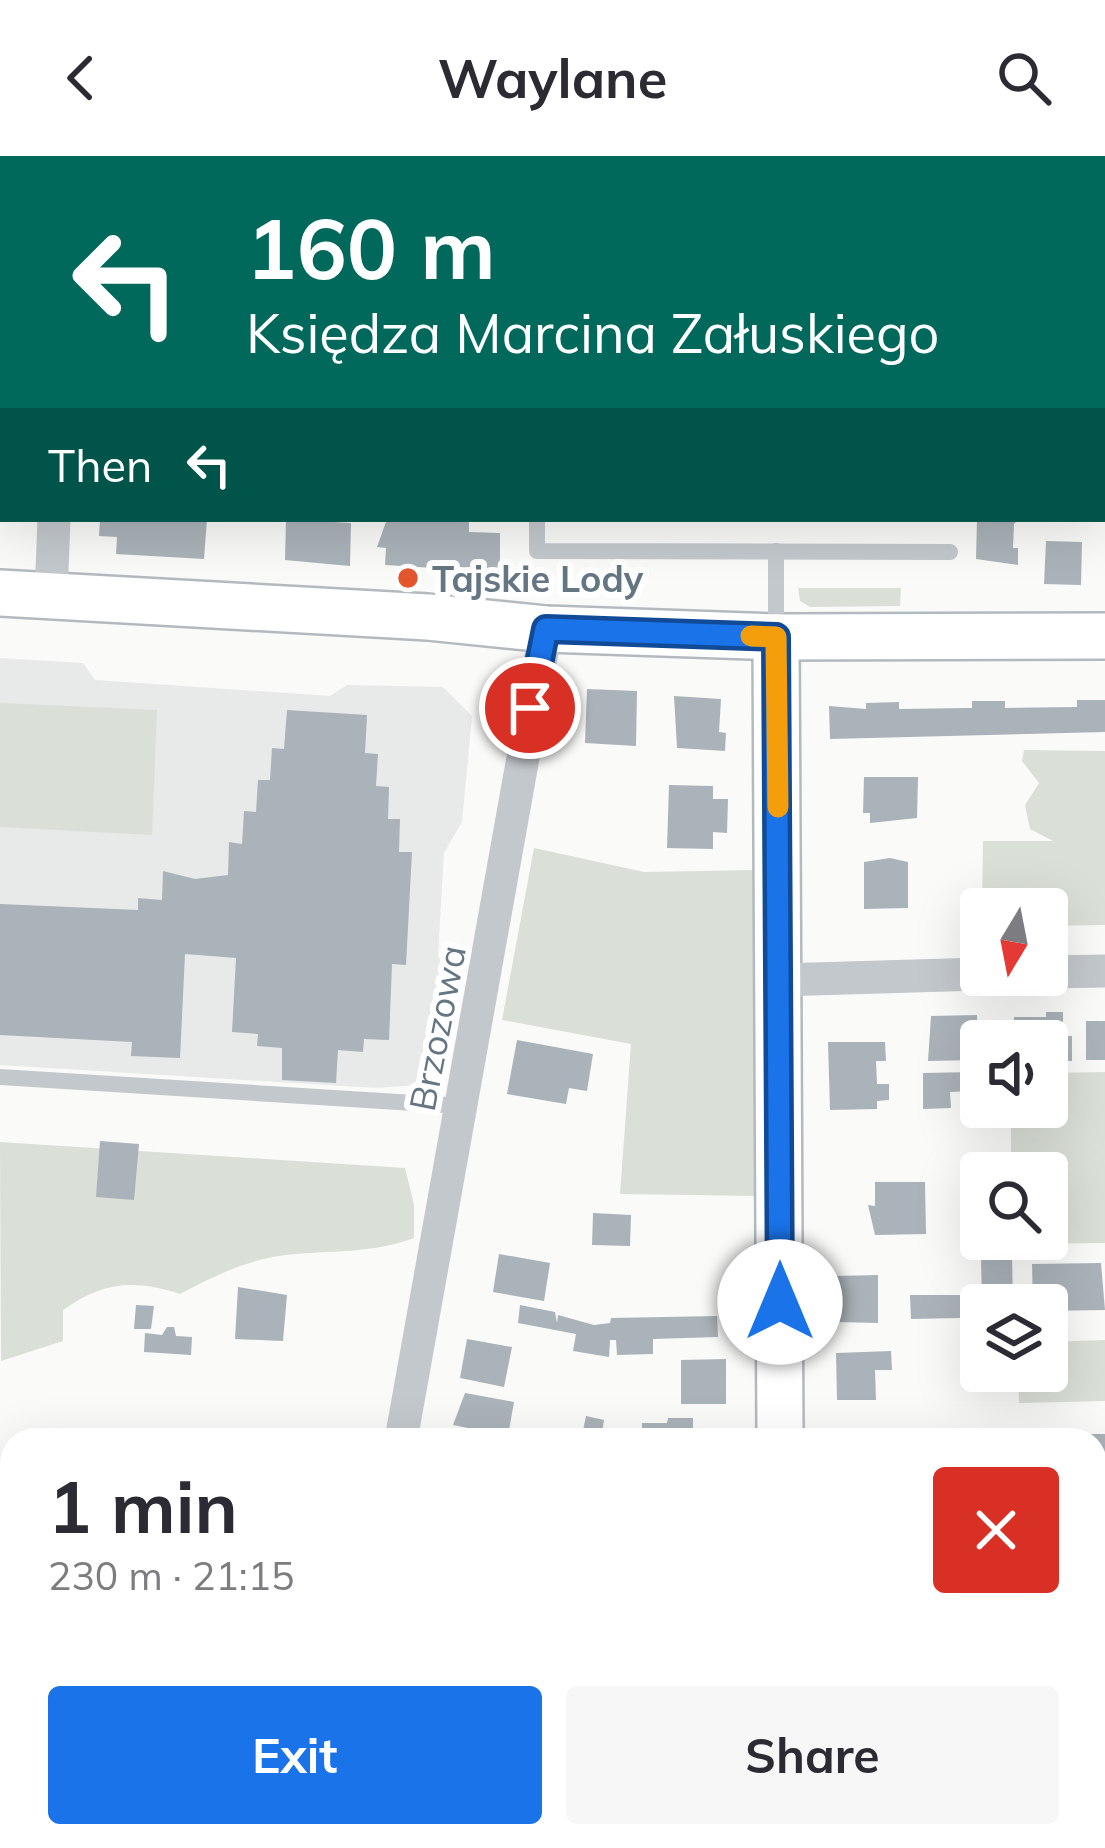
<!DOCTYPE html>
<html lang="en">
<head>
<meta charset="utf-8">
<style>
  :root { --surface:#fff; --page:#f7f7f7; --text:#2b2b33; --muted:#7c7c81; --accent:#1a73e8 }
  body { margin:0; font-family:Mulish,sans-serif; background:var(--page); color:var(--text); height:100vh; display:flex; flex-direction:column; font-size:45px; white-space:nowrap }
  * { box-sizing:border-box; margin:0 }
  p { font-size:39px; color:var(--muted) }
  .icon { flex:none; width:66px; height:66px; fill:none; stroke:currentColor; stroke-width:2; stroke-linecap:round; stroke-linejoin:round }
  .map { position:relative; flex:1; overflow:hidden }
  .side { position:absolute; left:0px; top:1272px; width:1107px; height:420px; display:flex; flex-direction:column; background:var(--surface); border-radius:36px 36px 0 0; box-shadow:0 12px 48px #0002 }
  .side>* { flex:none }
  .hud { position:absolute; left:0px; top:0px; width:1107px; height:366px; box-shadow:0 12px 48px #0002; background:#00695c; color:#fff; overflow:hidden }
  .needle { width:78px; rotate:190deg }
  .tools { position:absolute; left:960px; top:732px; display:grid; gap:24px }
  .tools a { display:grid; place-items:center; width:108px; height:108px; border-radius:12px; background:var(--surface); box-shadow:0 12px 48px #0002; font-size:60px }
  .pin { position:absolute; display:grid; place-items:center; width:102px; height:102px; color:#fff; margin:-51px; border:6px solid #fff; border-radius:50%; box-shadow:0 3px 12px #0007 }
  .me { position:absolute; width:132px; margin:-66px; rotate:0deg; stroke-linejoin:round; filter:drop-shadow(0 0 9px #0008) }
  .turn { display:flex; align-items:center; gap:42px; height:252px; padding:0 48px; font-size:54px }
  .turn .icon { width:156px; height:156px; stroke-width:2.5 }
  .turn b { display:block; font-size:84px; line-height:102px }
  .then { display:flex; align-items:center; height:114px; padding:0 48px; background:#0003; gap:24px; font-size:45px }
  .round { display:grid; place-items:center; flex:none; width:126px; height:126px; border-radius:12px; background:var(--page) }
  .summary { display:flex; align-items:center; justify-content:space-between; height:204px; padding:0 48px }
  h1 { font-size:72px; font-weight:700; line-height:90px }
  .cta { display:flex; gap:24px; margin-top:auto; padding:24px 48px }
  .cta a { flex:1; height:138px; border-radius:12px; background:var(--accent); color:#fff; font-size:48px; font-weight:700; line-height:138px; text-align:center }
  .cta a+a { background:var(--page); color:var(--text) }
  header { display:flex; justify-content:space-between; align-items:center; height:156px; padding:0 48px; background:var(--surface); font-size:54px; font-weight:700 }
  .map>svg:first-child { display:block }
  .built { fill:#e8e9e9 }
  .green { fill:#dadfd7 }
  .building { fill:#aab3b9 }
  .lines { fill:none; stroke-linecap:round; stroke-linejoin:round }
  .secondary-casing { stroke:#b3babf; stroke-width:50 }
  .lane { stroke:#c3c8cc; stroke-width:16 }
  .street { stroke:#c3c8cc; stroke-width:33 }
  .secondary { stroke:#fff; stroke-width:45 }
  .route-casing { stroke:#114b97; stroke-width:30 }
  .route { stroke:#1a73e8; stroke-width:21 }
  .slow { stroke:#f59e0b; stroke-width:21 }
  .poi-dot { fill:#e4572e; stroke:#fff; stroke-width:4.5 }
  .labels { text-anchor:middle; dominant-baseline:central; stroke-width:12; stroke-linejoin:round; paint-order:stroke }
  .poi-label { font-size:36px; font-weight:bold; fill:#657683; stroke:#fff; text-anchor:start }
  .street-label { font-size:36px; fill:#657683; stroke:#fff }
</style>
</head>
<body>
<header><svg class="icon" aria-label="back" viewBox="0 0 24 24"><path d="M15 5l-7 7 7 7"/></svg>Waylane<svg class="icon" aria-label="search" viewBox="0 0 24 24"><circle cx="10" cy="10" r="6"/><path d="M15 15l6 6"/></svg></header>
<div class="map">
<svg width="1105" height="1692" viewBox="0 0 1105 1692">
  <rect width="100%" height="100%" fill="#fafaf8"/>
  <!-- built -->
  <polygon class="built" points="0,502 83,507 95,524 330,540 347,529 443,531 472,560 462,666 444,697 438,800 453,816 418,929 376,932 0,909"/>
  <!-- green -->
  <g class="green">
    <polygon points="798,432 901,432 900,450 810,451 800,445"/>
    <polygon points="0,547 157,554 152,679 0,671"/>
    <polygon points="1024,594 1105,595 1105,769 1047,770 1047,753 982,753 983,685 1053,685 1030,673 1025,649 1039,627 1022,605"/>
    <polygon points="534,692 644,716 755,714 759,1040 620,1038 631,888 502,864"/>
    <polygon points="1105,916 1105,1087 1012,1088 1012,1083 1047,1083 1047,1017 1011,1017 1011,951 1047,951 1047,917"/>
    <path d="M0,986l405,26 9,37v33c-43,16 -84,12 -129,17 -39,5 -71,21 -105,39 -47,-15 -77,-12 -117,16v31l-62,20z"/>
    <polygon points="1105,1184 1105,1245 1019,1247 1018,1215 1047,1215 1047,1186"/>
  </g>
  <!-- building -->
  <g class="building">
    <polygon points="100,363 207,363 204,403 116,398 117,381 99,380"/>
    <polygon points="286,363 351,367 350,410 285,404"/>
    <polygon points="387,363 469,366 469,376 500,377 500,416 385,409 386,392 377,391"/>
    <polygon points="977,363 1019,363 1014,368 1013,392 1018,392 1018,409 976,403"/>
    <polygon points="1046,385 1082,386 1081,429 1044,428"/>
    <polygon points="587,533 637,535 636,590 585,587"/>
    <polygon points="674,540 721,543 719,576 726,577 725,595 677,592"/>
    <polygon points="1077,544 1105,544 1105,576 830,583 829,550 866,553 866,547 899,546 899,553 965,552 972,552 972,545 1005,545 1005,552 1077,551"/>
    <polygon points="287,554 367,559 365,597 378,598 376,630 389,631 388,663 400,663 399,696 412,696 406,809 392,808 389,884 364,883 363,896 338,894 336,927 282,924 282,892 257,890 258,878 232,876 236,802 185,798 180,902 131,900 132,886 0,879 0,748 138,754 138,742 162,744 163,715 195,723 228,719 229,686 242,688 244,655 256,656 258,624 270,624 272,592 284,593"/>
    <polygon points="864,621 918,621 917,662 870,667 870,657 863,657"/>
    <polygon points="669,629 713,630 713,643 728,643 727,677 713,676 713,693 667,692"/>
    <polygon points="890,702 908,706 908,752 864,753 864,706"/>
    <polygon points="1046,856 1063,856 1063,880 1072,880 1072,905 1047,905 1047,885 1014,885 1014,861 1046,861"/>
    <polygon points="977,859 978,904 928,905 931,860"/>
    <rect x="1086" y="865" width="19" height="39"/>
    <polygon points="517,884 593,898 587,935 569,932 566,948 507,938"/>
    <polygon points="828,886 885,886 886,905 876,905 877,928 889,928 889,944 877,945 877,953 830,954"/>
    <polygon points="972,916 972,935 950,936 951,952 923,953 923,917"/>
    <polygon points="100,985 139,988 134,1044 96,1041"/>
    <polygon points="875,1026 925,1026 926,1078 875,1079 868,1049 875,1050"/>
    <polygon points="593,1057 631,1059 630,1090 592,1089"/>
    <polygon points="499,1098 550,1107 544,1145 493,1136"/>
    <polygon points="1012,1100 1013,1149 982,1149 981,1101"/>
    <polygon points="1101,1107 1105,1154 1047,1155 1047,1149 1033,1149 1032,1108"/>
    <polygon points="878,1119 878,1167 836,1166 835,1120"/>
    <polygon points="238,1131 287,1139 283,1185 235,1183"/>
    <polygon points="910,1139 960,1139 960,1162 911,1163"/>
    <polygon points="136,1149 154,1150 151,1173 134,1173"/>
    <polygon points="520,1149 555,1156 557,1167 558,1159 594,1169 610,1167 611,1162 717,1160 718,1181 653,1183 653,1198 617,1199 616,1184 610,1184 609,1201 573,1195 576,1178 518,1167"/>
    <polygon points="167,1171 174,1171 176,1180 192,1181 191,1199 144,1196 145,1177 162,1179"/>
    <polygon points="467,1183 512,1191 504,1231 460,1222"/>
    <polygon points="891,1195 892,1214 875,1214 876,1244 837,1244 836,1197"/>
    <polygon points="726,1203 726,1248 681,1248 681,1204"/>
    <polygon points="465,1237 514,1246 508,1280 453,1269"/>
    <polygon points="586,1260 604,1264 601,1284 581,1284"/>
    <polygon points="668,1262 693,1262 693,1284 642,1284 642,1267 667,1267"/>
    <polygon points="976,1273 976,1278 1008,1278 1008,1284 942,1284 942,1274"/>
    <polygon points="1066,1278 1105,1278 1105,1333 1095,1328 1095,1284 1066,1284"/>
    <polygon points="1095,1544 1105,1544 1105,1582 1095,1581"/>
    <polygon points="1095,1662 1105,1662 1105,1692 1042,1692 1042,1680 1095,1680"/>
    <polygon points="658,1680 725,1680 724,1691"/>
    <polygon points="948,1680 995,1680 996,1692 949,1692"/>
  </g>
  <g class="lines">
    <defs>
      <g id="secondary">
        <polyline points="0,437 428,461 546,473 776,481 1105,480"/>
        <polyline points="776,481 780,1284"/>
        <polyline points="782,1680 782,1692"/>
      </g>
    </defs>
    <!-- secondary casing -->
    <use href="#secondary" class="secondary-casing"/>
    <!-- lane -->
    <g class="lane">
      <polyline points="537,363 537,395 950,396"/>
      <polyline points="776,395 776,480"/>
      <polyline points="0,921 462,950"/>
    </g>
    <!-- street -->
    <g class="street">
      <polyline points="58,3 58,0"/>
      <polyline points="661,3 661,0"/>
      <polyline points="1104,77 1105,77"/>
      <polyline points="51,440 54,363"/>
      <polyline points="1047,816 1105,815"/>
      <polyline points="779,824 981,818"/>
      <polyline points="401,1284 546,473"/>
      <polyline points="1095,1366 1105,1366"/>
      <polyline points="0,1457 12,1458"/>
      <polyline points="326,1692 328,1680"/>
    </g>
    <!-- secondary -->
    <use href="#secondary" class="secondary"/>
  </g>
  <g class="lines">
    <defs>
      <polyline id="route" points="530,552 546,473 776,481 780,1146"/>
    </defs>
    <!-- route casing -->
    <use href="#route" class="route-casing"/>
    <!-- route -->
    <use href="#route" class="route"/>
    <!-- slow -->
    <polyline class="slow" points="751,480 776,481 778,651"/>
  </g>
  <!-- markers -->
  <circle class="poi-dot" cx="408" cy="422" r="12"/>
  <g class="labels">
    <!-- poi labels -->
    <g class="poi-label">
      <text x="432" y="422">Tajskie Lody</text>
    </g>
    <!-- street labels -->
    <g class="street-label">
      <text transform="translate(437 872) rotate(-79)">Brzozowa</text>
    </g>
  </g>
</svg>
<div class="tools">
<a><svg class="needle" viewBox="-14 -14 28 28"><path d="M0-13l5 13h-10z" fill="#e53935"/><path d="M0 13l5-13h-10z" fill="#7c7c81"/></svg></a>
<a><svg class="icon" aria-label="sound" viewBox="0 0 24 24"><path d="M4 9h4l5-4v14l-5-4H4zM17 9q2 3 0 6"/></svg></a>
<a><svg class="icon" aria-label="search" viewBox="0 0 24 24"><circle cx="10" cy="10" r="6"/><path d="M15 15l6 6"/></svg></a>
<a><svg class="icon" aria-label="layers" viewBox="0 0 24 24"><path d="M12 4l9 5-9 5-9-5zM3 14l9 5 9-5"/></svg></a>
</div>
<div class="pin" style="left:530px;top:552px;background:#d93025"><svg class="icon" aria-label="arrive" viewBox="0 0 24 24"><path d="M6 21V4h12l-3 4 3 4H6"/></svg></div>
<svg class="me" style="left:780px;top:1146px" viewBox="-20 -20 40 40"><circle r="19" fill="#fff"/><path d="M0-13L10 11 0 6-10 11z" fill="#1a73e8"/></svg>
<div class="hud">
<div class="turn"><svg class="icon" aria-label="left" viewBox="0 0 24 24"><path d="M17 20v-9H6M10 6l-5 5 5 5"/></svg><div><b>160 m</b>Księdza Marcina Załuskiego</div></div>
<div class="then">Then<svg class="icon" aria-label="left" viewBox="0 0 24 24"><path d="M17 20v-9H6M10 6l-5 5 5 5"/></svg></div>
</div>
<section class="side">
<div class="summary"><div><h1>1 min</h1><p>230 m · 21:15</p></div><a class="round" style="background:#d93025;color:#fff"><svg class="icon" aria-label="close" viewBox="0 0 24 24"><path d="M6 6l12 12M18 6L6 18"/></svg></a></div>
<div class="cta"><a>Exit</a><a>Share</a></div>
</section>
</div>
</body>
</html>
